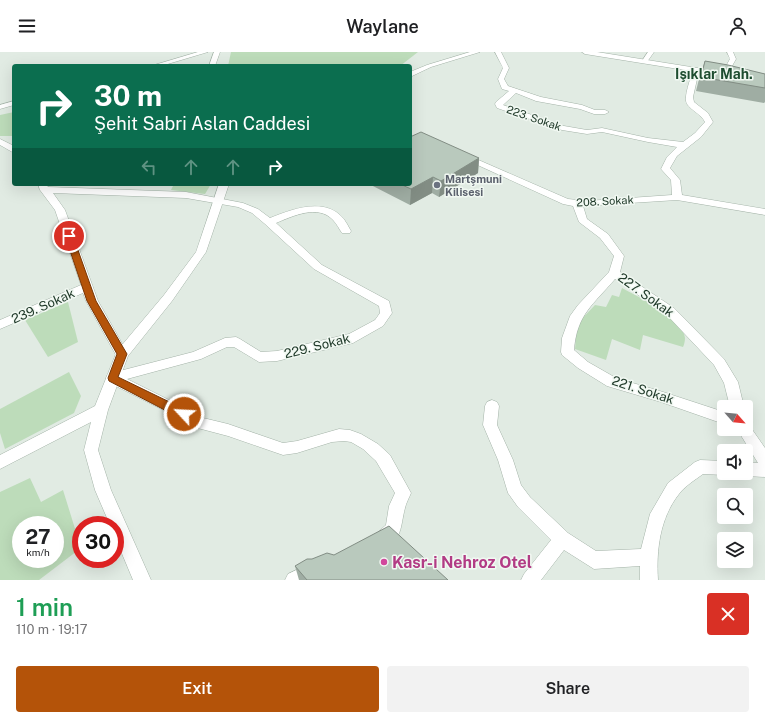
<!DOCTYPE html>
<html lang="en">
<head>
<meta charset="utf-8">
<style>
  :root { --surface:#fff; --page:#f2f2f2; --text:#202124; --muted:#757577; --accent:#b45309 }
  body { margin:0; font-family:"Public Sans",sans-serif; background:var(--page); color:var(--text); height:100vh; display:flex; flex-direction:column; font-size:15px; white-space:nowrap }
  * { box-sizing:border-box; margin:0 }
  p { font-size:13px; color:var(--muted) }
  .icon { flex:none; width:22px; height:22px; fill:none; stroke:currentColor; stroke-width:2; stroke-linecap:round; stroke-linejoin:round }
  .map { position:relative; height:528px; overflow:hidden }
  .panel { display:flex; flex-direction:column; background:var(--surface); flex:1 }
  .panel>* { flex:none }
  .guide { position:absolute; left:12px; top:12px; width:400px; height:122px; border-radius:4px; box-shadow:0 4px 16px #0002; background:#0b6e4f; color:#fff; overflow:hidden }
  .needle { width:26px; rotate:117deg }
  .fabs { position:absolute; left:717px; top:348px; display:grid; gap:8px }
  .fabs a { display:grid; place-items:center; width:36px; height:36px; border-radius:4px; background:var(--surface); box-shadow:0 4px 16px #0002; font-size:20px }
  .speed { position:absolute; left:12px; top:464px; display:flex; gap:8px; font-size:20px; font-weight:700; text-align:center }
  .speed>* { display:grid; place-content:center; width:52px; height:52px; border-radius:50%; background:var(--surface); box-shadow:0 4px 16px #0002; line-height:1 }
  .speed small { font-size:10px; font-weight:400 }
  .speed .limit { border:6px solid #d22; background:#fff; color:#111 }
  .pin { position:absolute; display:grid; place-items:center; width:34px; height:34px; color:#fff; margin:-17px; border:2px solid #fff; border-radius:50%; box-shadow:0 1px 4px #0007 }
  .me { position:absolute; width:44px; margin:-22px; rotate:295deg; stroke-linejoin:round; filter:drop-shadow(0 0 3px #0008) }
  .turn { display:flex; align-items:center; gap:14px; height:84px; padding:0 16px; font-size:18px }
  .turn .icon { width:52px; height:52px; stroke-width:2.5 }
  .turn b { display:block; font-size:28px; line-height:34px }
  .lanes { display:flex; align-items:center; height:38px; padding:0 16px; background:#0003; justify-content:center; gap:20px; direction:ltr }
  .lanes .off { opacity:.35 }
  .round { display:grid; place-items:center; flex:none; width:42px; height:42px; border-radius:4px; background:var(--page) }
  .headline { display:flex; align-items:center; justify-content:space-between; height:68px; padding:0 16px }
  h1 { font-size:24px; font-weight:600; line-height:30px; color:#1e9e55 }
  .button { display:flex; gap:8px; margin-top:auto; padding:8px 16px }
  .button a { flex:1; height:46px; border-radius:4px; background:var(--accent); color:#fff; font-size:16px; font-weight:600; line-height:46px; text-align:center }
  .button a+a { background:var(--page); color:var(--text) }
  header { display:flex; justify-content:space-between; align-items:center; height:52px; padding:0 16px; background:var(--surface); font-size:18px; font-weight:600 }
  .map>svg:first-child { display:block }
  .green { fill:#bddcba; fill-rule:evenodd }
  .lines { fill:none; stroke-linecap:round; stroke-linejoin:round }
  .minor-casing { stroke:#a4b3a8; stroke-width:1 }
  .tertiary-casing { stroke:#a4b3a8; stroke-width:1 }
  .minor { fill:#fff; fill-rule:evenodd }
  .tertiary { fill:#fff; fill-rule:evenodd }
  .wall { fill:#9fada3 }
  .shaded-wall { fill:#828d84 }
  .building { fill:#b9c9bd; stroke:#828d84 }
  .route { fill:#b45309; stroke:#753606 }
  .worship-dot { fill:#6b7280; stroke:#f1f8f2; stroke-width:1.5 }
  .hotel-dot { fill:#d1479c; stroke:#f1f8f2; stroke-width:1.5 }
  .labels { text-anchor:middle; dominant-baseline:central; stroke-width:3; stroke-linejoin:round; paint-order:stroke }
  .far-street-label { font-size:11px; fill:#213b2b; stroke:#f1f8f2 }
  .far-worship-label { font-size:11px; font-weight:bold; fill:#5b616d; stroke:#f1f8f2; text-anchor:start }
  .street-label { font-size:13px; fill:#213b2b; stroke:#f1f8f2 }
  .far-district-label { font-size:14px; font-weight:bold; fill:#1e4d30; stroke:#f1f8f2 }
  .near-hotel-label { font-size:16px; font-weight:bold; fill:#b23c85; stroke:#f1f8f2; text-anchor:start }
</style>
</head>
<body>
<header><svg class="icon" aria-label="menu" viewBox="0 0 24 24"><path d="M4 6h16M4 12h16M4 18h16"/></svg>Waylane<svg class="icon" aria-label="person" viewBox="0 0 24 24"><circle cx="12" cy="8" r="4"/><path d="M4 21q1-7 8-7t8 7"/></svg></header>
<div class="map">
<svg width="765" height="528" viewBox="0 0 765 528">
  <rect width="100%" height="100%" fill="#e1ebe3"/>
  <!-- green -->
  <g class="green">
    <polygon points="231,0 418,0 400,14 228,14"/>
    <polygon points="14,60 14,84 0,84 0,63"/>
    <polygon points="174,132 211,132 205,142 171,138"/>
    <path d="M622,236c15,8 62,31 63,50 0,3 -1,7 -2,9l-40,-12 -3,15 -28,-11 -6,21 -31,-11 2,-25 18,-19 11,2 6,-12 7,2z"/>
    <polygon points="68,250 78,290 48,305 25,268"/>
    <polygon points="69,320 81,344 74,361 5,397 0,381 0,357"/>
    <path d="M30,426l11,24 22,-12 18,58 -42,32h-39v-88zM21,473h34v34h-34z"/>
  </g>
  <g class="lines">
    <defs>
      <g id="minor">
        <polygon points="214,0 220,0 215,14 209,14"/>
        <path d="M495,0h6l8,16 -5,11 4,7 33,11 41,8 13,5h10l4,2 -4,2h-11l-14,-5 -44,-8 -20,-8 -13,12 61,21 23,4 15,-2 46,10 35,4 12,-9 10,-11c-4,-8 -13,-11 -18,-18 -4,-7 4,-26 6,-34l3,-2 3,2 -6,27 1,5 14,11 5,9 -12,15 -24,19 -7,12 10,12 2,15 83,14v6l-88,-15 -94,6 4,13 21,15 16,22 -4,16 54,36 50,51 14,23 6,25h-14l-6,-24 -10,-18 -48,-51 -51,-35c-22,26 -38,35 -41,71l14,12 28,16 47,14 61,20v12l-63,-22 -54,-16 -29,-18 -16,-13 -1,-3 1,-14 8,-22 8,-11 31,-33 5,-16 -14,-18 -21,-16 -6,-16 -10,-2 -103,-47 1,-2h6l101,44 19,2 85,-6 -1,-15 -10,-11 6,-12 10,-10 -29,-5 -46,-10 -15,2 -25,-4 -65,-22 -2,-4 1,-2 13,-11 -7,-2 -4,-10 5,-11z"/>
        <polygon points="648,0 654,0 647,10 643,10 642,9"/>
        <polygon points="727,0 733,0 736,7 727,23 724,25 721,23 730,7"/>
        <polygon points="0,87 14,94 14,101 0,93"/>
        <path d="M38,132h8l2,3 138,5 57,11 15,6 12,9c20,-8 51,-20 70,-3 5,4 8,11 11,16l-1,2h-8c-3,-4 -5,-9 -9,-13 -15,-16 -40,-4 -57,3l46,42 67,36 3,12 -9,13 -30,17 -76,18 -18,1 -25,-15h-7l-26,12 -74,20 62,31 10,7 29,7 55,19 14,-2 42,-12 11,1 11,4 17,10 12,11 21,38c-2,5 -5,10 -6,15 -5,19 -2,32 -23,40l-6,-2 -2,-6 2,-6 10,-9 3,-19 6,-13 -19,-32 -13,-12 -12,-7 -7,-1 -12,1 -35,11 -14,2 -55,-19 -38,-10 -11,-8 -71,-36 -2,-4 2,-4 85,-22 32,-14 11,-1 4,2 21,13 16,-1 72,-17 26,-14 5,-7 -1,-7 -65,-37 -49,-45 -13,-11 -14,-6 -52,-9 -133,-5 12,17 33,91 30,53 -1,3 -5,2 -5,-2 -31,-56 -3,-8 -83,36v-9l81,-35 -26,-75 -15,-20z"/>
        <path d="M492,348l5,2 2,4 -2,19 16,35 8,25 9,12 38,36 28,18 45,-2 9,-35 18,-31 27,-21 5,-2 24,1v12h5l-5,2 -21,-1c-8,6 -18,12 -24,20 -19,24 -23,56 -21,86h-18v-14l-46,3 -30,-19 -23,30h-20l3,-6 27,-34 -33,-33 -10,-14 -10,-33 -15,-35 2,-19 2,-4z"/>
        <polygon points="746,372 749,373 765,396 765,425 746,424 740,421 746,421 746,410 758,411 737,377 746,377"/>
        <polygon points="313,510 319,513 322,519 319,525 313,528 285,528 288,522"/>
      </g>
      <g id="tertiary">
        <polygon points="198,0 208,0 161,14 151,14"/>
        <polygon points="470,0 480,0 431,15 410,25 410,20 427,13"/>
        <polygon points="582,0 597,0 716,19 719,21 716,23 585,2"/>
        <polygon points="14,49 14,53 0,57 0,53"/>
        <polygon points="219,132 229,132 206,200 172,249 128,304 108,358 98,398 111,438 151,528 133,528 115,485 115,473 110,473 95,438 84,398 91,370 0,417 0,403 95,354 117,299 164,243 196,200"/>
      </g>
    </defs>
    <!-- minor casing -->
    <use href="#minor" class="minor-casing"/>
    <!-- tertiary casing -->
    <use href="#tertiary" class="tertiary-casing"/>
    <!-- minor -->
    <use href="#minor" class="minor"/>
    <!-- tertiary -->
    <use href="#tertiary" class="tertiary"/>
  </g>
  <!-- wall -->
  <g class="wall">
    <polygon points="705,9 765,22 765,50 764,51 696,39 700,23"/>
    <polygon points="479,106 478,121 439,145 432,141 410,153 369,132 410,132"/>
    <polygon points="295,514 448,528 299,528"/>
  </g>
  <!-- shaded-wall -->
  <g class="shaded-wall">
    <polygon points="479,106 478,121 439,145 441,129"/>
    <polygon points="433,125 432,141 410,153 411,137"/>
  </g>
  <!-- building -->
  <g class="building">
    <polygon points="705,9 728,13 765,22 765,36 701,25"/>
    <polygon points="421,80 479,106 441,129 433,125 411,137 400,132 410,132 410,85"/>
    <polygon points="389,474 448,528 307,528 295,514 307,507 312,507 327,501 334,503"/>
  </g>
  <!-- route -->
  <polygon class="route" points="69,181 73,184 96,249 127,302 118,325 188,359 190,362 188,366 184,367 180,366 109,329 108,326 117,302 87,249 65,184"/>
  <!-- markers -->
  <circle class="worship-dot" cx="437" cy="133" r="4"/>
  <circle class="hotel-dot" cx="384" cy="510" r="4"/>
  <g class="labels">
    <!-- far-street labels -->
    <g class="far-street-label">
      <text transform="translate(534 66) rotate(19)">223. Sokak</text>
      <text transform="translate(605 149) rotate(-3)">208. Sokak</text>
    </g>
    <!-- far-worship labels -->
    <g class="far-worship-label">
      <text x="445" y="127">Martşmuni<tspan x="445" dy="13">Kilisesi</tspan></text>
    </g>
    <!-- street labels -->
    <g class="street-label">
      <text transform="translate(646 243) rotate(36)">227. Sokak</text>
      <text transform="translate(43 254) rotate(-24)">239. Sokak</text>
      <text transform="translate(317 294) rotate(-14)">229. Sokak</text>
      <text transform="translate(643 338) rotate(18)">221. Sokak</text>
    </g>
    <!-- far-district labels -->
    <g class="far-district-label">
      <text x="714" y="22">Işıklar Mah.</text>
    </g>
    <!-- near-hotel labels -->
    <g class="near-hotel-label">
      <text x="392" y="510">Kasr-i Nehroz Otel</text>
    </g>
  </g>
</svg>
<div class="fabs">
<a><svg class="needle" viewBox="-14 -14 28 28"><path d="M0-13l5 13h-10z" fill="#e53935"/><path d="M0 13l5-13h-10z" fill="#757577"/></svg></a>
<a><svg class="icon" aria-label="sound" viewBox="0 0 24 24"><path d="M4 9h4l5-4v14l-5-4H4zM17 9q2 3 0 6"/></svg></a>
<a><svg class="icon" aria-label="search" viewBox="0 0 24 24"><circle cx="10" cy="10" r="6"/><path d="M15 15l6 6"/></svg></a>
<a><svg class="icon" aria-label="layers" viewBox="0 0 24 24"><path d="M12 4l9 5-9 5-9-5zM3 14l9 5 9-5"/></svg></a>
</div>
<div class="speed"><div>27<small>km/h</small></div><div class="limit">30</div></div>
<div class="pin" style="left:69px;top:184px;background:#d93025"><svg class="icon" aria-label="arrive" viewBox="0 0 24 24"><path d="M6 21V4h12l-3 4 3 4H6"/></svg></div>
<svg class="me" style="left:184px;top:362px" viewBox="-20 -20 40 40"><circle r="17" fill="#b45309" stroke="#fff" stroke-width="3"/><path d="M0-11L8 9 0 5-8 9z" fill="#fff"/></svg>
<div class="guide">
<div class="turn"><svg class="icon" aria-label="right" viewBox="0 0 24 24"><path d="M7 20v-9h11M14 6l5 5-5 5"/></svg><div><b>30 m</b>Şehit Sabri Aslan Caddesi</div></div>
<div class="lanes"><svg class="icon off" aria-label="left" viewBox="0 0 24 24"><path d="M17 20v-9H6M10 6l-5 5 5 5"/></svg><svg class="icon off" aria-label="ahead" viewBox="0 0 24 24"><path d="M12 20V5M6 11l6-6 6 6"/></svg><svg class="icon off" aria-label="ahead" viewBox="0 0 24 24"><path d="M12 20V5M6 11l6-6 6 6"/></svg><svg class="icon" aria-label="right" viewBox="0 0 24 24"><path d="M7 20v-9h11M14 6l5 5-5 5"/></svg></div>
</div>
</div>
<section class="panel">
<div class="headline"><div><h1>1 min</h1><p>110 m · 19:17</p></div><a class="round" style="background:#d93025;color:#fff"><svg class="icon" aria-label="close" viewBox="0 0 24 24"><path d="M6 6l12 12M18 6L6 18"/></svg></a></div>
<div class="button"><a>Exit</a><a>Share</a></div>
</section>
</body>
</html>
